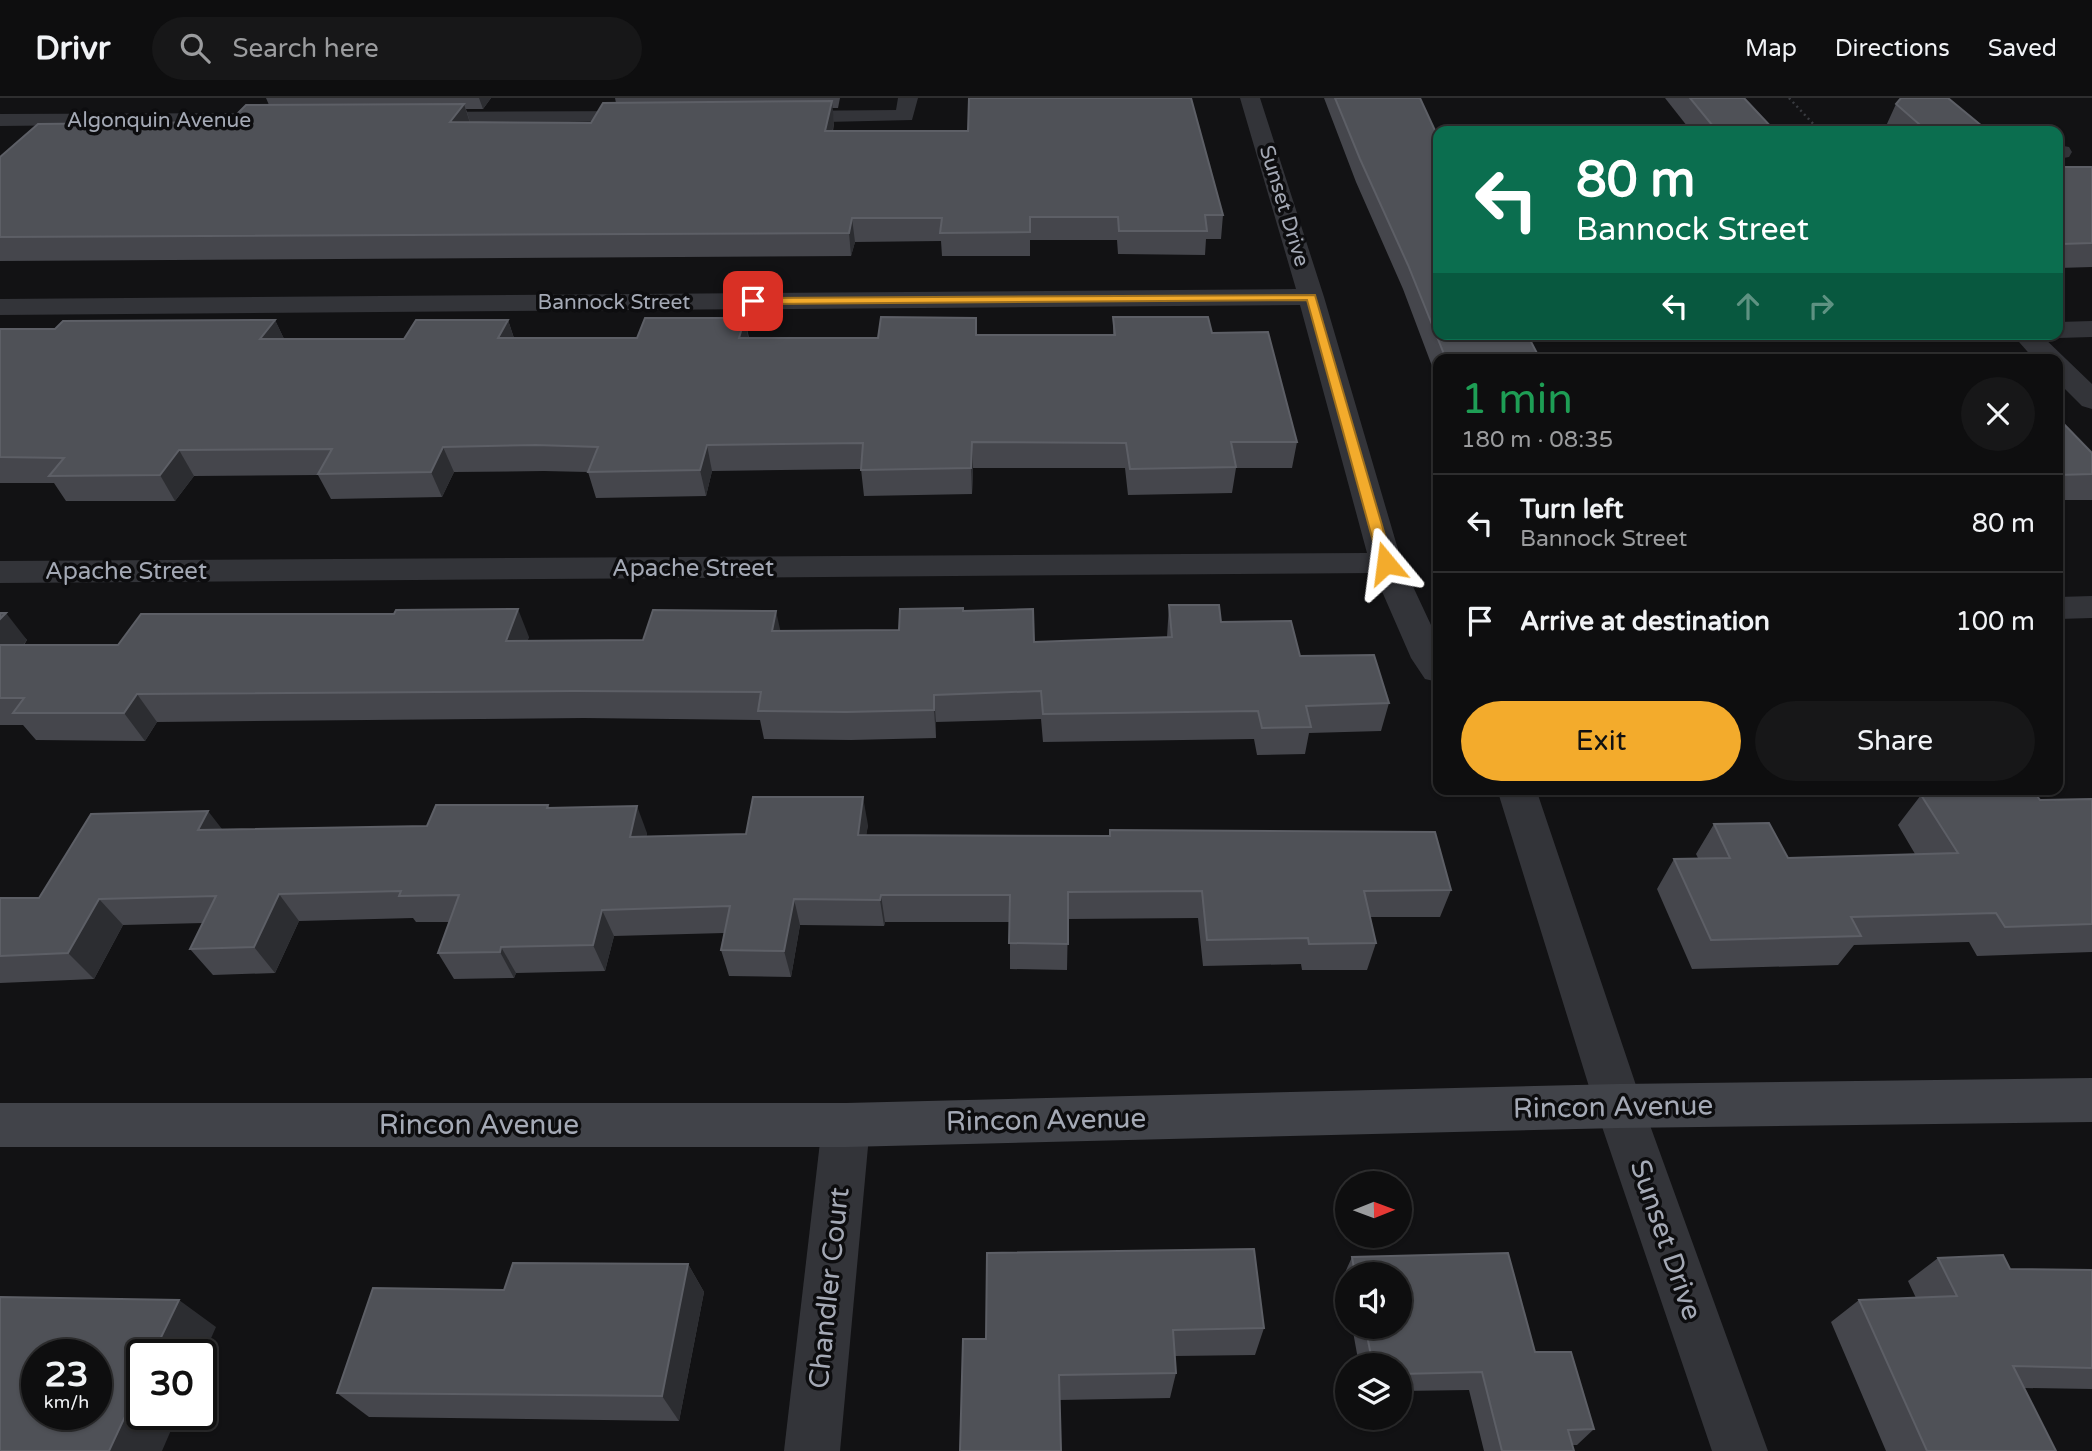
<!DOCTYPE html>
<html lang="en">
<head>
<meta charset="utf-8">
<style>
  :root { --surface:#0e0e0f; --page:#171718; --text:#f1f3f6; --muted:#9b9c9e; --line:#2e2e2f; --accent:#f3ab2c }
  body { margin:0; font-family:"Varela Round",sans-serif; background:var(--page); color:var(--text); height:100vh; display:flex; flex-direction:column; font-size:26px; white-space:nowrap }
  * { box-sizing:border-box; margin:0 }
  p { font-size:23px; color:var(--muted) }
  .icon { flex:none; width:38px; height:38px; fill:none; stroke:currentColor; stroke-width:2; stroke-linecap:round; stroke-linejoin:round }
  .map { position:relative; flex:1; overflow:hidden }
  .drawer { position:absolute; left:1433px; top:256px; width:630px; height:441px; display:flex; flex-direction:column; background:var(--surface); border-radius:14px; box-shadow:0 2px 5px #0004,0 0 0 2px var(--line) }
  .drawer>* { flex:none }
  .top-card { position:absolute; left:1433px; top:28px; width:630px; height:214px; border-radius:14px; box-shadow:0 2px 5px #0004,0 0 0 2px var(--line); background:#0b6e4f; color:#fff; overflow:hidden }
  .needle { width:46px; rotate:89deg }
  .controls { position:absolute; left:1335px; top:1073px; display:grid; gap:14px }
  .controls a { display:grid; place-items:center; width:77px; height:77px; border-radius:50%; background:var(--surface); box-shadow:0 2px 5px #0004,0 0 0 2px var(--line); font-size:35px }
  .speed { position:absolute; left:21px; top:1241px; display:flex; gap:14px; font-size:35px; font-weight:700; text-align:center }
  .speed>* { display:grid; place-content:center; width:91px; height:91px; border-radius:50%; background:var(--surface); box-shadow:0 2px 5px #0004,0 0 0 2px var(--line); line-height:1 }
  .speed small { font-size:18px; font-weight:400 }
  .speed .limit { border:4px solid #111; border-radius:10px; background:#fff; color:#111 }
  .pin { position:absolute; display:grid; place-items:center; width:60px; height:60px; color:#fff; margin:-30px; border-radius:14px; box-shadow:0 4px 10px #0006 }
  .me { position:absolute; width:77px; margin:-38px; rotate:344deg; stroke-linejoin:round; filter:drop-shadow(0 0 5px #0008) }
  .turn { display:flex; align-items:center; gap:24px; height:147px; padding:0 28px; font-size:32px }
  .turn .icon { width:91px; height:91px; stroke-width:2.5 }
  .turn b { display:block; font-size:49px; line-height:60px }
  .lanes { display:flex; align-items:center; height:66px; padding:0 28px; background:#0003; justify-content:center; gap:35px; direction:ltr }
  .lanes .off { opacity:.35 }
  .round { display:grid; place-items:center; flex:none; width:74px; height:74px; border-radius:37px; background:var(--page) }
  .summary { display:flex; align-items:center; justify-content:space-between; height:119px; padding:0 28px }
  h1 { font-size:42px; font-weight:600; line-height:52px; color:#1e9e55 }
  .cta { display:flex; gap:14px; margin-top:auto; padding:14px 28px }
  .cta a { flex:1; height:80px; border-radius:42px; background:var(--accent); color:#111; font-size:28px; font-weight:600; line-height:80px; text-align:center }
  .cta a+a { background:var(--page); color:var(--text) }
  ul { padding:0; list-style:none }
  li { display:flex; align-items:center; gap:21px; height:98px; padding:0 28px; border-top:2px solid var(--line) }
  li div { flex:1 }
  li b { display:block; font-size:26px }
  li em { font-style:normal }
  header { display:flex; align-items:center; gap:42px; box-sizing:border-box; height:98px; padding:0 35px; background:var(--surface); border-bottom:2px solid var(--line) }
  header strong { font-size:33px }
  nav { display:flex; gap:38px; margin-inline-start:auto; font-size:24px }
  .search { width:490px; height:63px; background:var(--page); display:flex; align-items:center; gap:18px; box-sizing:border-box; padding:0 24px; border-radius:38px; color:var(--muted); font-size:26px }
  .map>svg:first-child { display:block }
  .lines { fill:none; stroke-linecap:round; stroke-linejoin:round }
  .path { stroke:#393b40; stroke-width:2.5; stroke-dasharray:2 3.5; stroke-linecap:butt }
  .street { fill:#333439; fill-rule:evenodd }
  .secondary { fill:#414349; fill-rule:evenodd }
  .wall { fill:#45464c }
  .shaded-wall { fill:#2c2d31 }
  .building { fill:#4f5157; stroke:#5d5f66; stroke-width:2; fill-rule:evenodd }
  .route { fill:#f3ab2c; stroke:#9e6f1d; stroke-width:2 }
  .labels { text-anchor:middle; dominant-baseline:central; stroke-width:7; stroke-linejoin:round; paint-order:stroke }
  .far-street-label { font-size:21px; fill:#a4a9b5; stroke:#0d0d0f }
  .street-label { font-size:24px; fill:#a4a9b5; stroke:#0d0d0f }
  .near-street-label { font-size:28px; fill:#a4a9b5; stroke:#0d0d0f }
</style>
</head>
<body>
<header>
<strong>Drivr</strong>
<div class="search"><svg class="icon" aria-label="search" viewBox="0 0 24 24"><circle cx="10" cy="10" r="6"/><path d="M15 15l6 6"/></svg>Search here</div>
<nav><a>Map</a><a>Directions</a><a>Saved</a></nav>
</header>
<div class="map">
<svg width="2092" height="1353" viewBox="0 0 2092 1353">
  <rect width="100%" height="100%" fill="#121214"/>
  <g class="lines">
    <!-- path -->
    <polyline class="path" points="1789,0 1820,33"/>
    <!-- street -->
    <g class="street">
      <polygon points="898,0 918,0 912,22 783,25 776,23 773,19 776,15 783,13 896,12"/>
      <polygon points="1240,0 1260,0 1324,199 1402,465 1438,542 1438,584 1425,581 1411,560 1374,475 0,485 0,463 1367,455 1300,207 0,217 0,201 1296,191"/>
      <polygon points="645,13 652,15 655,19 652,23 415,26 408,24 405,20 408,16 415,14"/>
      <polygon points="285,15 292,17 295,21 292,25 0,28 0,16"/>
      <polygon points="2058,47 2069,49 2072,54 2069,59 2058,61"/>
      <polygon points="2092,223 2092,239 2058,240 2048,236 2058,236 2058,224"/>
      <polygon points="2012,236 2040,236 2092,286 2092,311 2082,308 2058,284 2058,261 2034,261"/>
      <polygon points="2092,498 2092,520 2058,521 2058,499"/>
      <polygon points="1497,691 1536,691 1643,1008 1768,1353 1712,1353 1595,1008"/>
      <polygon points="846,1005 863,1011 870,1027 840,1353 784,1353 822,1027 829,1011"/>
    </g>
    <!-- secondary -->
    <polygon class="secondary" points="2092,980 2092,1024 1619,1030 846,1049 0,1049 0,1005 846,1005 1619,986"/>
  </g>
  <!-- wall -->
  <g class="wall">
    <polygon points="266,0 491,0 483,11 466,11 470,24 591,25 616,5 615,0 840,0 838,10 832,10 834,25 833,33 1223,117 1221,141 1206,141 1205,157 1118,156 1117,142 1030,142 1030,158 942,158 941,143 855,144 851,158 0,163 0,59 229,24 269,7"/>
    <polygon points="1324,0 1420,0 1438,236 1540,261 1438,261 1438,284 1403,191 1356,84"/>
    <polygon points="1665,0 1744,0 1775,33 1691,33"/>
    <polygon points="1896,6 1988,33 1891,33 1886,28"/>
    <polygon points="2058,69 2092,69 2092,169 2058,170"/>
    <polygon points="1113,219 1212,235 1297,344 1292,370 1236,370 1232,395 1128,397 1125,370 973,370 972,396 864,398 861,371 712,373 706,398 596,400 588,374 544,373 454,374 442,399 331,401 318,377 194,378 175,403 66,403 54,385 0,385 0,231 55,231 275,222 284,241 404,241 508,222 514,240 637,240 745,220 749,240 878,240 977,237 1113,237"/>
    <polygon points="2058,320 2092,355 2092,402 2058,402"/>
    <polygon points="1169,507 1221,524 1300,558 1389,605 1381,633 1309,635 1305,656 1257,657 1254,641 1043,644 1041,621 936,624 936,640 851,642 764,641 760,622 584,620 157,624 145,643 36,642 23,627 0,627 0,515 27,542 24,547 118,547 529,539 527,543 643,542 780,533 899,532 963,513 1034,544 1167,539"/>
    <polygon points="1921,697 2040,702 2092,701 2092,854 1977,858 1969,844 1854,847 1838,867 1692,871 1657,791 1674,761 1698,760 1696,756 1714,726 1788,760 1915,756 1898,727"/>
    <polygon points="548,707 549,710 647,735 646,739 746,736 868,727 866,737 1110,738 1110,732 1451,792 1440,819 1370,819 1376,845 1367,872 1302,872 1301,866 1203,868 1198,820 1068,821 1067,872 1010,871 1010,824 885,824 884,828 800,827 791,879 729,878 721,852 724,835 614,838 605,873 516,875 514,880 454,881 438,855 449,824 416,824 413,820 299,823 275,875 213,877 190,851 203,825 123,827 94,881 0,885 0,800 39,800 223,732 427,728"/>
    <polygon points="987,1155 1264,1230 1255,1257 1175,1258 1176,1275 1170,1300 1059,1302 986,1241"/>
    <polygon points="1508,1155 1535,1254 1571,1254 1594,1331 1577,1347 1572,1347 1574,1353 1484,1353 1469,1292 1400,1293 1400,1267 1359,1267 1352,1228 1400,1228 1400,1176 1348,1176 1348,1202 1343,1179 1352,1159"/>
    <polygon points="1938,1160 2010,1171 2092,1172 2092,1291 2024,1290 2056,1353 1886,1353 1831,1224 1859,1202 1916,1200 1908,1183"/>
    <polygon points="688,1166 704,1194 679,1323 369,1319 337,1295 504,1192"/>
  </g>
  <!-- shaded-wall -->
  <g class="shaded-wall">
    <polygon points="479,0 491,0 483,11"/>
    <polygon points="832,3 834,25 828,55 825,33"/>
    <polygon points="464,6 471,28 450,24"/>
    <polygon points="852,120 855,144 851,158 849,135"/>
    <polygon points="745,220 749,245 739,240"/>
    <polygon points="275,222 287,247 260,241"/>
    <polygon points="508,222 516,247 498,240"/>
    <polygon points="972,344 973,370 972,396 971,370"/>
    <polygon points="707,347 712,373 706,398 700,372"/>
    <polygon points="443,349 454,374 442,399 431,374"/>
    <polygon points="179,352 194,378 175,403 160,377"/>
    <polygon points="518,511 529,539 517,571 506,543"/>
    <polygon points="776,513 782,540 772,533"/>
    <polygon points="6,515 27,542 2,574 0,572 0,521"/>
    <polygon points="137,596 157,624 145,643 124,615"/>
    <polygon points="934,597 936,624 936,640 934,612"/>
    <polygon points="863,699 868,727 862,764 858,737"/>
    <polygon points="637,708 647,735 640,766 630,739"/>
    <polygon points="208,713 229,740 198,732"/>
    <polygon points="279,796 299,823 275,875 254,849"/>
    <polygon points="881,797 885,824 884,828 880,802"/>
    <polygon points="99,801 123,827 94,881 68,855"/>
    <polygon points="794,801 800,827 791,879 784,853"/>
    <polygon points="602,812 614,838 605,873 593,847"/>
    <polygon points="501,849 516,875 514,880 500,854"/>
    <polygon points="688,1166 704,1194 679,1323 662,1298"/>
    <polygon points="179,1202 216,1229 201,1263 201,1256 153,1256"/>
    <polygon points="142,1282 142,1316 178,1316 162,1353 109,1353"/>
  </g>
  <!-- building -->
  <g class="building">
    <polygon points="969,0 1191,0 1223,117 1205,117 1207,133 1119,133 1118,119 1030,119 1030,134 940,135 942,120 852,120 849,135 0,139 0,59 38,26 229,24 246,7 464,6 450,24 591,25 603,5 832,3 825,33 968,33"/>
    <polygon points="1335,0 1420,0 1438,39 1438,236 1527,236 1540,261 1446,261 1408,167 1360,61"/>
    <polygon points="1690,0 1744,0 1775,33 1717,33"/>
    <polygon points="1901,0 1948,0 1988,33 1927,33 1896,6"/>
    <polygon points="2058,69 2092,69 2092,145 2061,146 2058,143"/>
    <polygon points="881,219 976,220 976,237 1115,237 1113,219 1208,219 1212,235 1268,234 1297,344 1231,344 1236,369 1130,371 1126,345 972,344 971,370 861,372 863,345 707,347 700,372 588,374 598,349 536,347 443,349 431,374 318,376 332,351 179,352 160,377 49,378 64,360 0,359 0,231 55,231 63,223 275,222 260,241 404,241 416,222 508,222 498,240 637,240 645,220 745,220 739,240 878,240"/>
    <polygon points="1997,258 1999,261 1926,260"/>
    <polygon points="2058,320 2092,355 2092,376 2058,377"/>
    <polygon points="1169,507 1219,507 1221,524 1291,523 1300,558 1374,557 1389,605 1306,608 1311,629 1262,630 1258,613 1043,616 1041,593 934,597 934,612 846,614 758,613 761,594 574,593 137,596 124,615 13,615 24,600 0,600 0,547 118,547 141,516 394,516 396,512 518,511 506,543 643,542 653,512 776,513 772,533 899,532 900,511 963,510 963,513 1033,511 1034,544 1172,539"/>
    <polygon points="0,515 6,515 0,521"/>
    <polygon points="2035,695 2040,702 2092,701 2092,826 2005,829 1996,815 1851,819 1861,838 1711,842 1674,761 1730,760 1714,726 1769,725 1788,760 1958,755 1921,697"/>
    <polygon points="753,699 863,699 858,737 1110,738 1110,732 1435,734 1451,792 1364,793 1376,845 1309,846 1308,840 1207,842 1202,793 1068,794 1068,846 1009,845 1010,797 881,797 880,802 794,801 784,853 721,852 730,808 602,812 593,847 501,849 500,854 438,855 459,797 399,798 401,793 279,796 254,849 190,851 216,798 99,801 68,855 0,858 0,800 39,800 91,716 208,713 198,732 427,728 436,707 548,707 547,710 637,708 630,739 746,736"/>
    <polygon points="1254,1151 1264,1230 1173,1232 1176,1275 1059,1277 1061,1353 960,1353 963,1241 986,1241 987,1155"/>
    <polygon points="1508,1155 1535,1254 1571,1254 1594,1331 1568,1332 1574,1353 1502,1353 1482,1274 1400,1276 1400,1267 1373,1267 1365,1228 1400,1228 1400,1176 1355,1176 1352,1159"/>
    <polygon points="2003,1157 2010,1171 2092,1172 2092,1270 2013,1268 2056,1353 1927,1353 1859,1202 1957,1198 1938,1160"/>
    <polygon points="513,1165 688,1166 662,1298 337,1295 373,1190 504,1192"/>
    <path d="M0,1199l179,3 -26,54h-11v26l-33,71h-109zM37,1256h59v60h-59z"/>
  </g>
  <!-- route -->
  <polygon class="route" points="1315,197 1393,465 1391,468 1386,469 1379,465 1307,202 753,206 748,203 753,200"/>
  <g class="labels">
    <!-- far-street labels -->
    <g class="far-street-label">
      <text x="159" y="22">Algonquin Avenue</text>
      <text transform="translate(1284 108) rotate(73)">Sunset Drive</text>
      <text x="614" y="204">Bannock Street</text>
    </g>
    <!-- street labels -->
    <g class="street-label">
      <text x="693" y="470">Apache Street</text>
      <text x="126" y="473">Apache Street</text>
    </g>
    <!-- near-street labels -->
    <g class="near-street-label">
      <text transform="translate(1613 1009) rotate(-1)">Rincon Avenue</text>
      <text transform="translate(1046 1022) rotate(-1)">Rincon Avenue</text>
      <text x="479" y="1027">Rincon Avenue</text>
      <text transform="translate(1666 1142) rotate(71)">Sunset Drive</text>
      <text transform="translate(829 1190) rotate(-84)">Chandler Court</text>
    </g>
  </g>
</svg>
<div class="controls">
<a><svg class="needle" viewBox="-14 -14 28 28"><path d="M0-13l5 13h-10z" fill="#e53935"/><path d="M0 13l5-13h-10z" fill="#9b9c9e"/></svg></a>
<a><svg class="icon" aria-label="sound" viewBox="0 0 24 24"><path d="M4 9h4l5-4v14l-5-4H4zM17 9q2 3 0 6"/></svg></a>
<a><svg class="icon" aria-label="layers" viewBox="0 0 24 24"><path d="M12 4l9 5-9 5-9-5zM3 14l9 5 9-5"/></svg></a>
</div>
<div class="speed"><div>23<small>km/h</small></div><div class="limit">30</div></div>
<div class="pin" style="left:753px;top:203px;background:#d93025"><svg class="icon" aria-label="arrive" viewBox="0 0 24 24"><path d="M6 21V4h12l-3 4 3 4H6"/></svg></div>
<svg class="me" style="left:1386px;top:465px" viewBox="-20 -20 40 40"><path d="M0-17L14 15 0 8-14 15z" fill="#f3ab2c" stroke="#fff" stroke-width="4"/></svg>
<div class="top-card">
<div class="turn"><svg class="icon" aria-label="left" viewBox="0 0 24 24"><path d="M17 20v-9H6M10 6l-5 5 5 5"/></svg><div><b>80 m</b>Bannock Street</div></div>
<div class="lanes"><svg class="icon" aria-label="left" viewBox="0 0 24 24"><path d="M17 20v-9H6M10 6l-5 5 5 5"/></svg><svg class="icon off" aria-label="ahead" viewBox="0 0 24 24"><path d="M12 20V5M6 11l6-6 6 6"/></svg><svg class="icon off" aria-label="right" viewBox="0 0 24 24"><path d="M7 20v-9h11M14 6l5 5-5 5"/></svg></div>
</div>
<section class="drawer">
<div class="summary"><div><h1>1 min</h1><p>180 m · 08:35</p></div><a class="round"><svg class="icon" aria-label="close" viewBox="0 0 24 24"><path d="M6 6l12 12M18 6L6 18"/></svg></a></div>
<ul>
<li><svg class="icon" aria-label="left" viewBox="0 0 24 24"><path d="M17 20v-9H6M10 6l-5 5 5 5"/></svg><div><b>Turn left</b><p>Bannock Street</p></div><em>80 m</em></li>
<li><svg class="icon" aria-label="arrive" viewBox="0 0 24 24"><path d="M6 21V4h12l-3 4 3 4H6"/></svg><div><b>Arrive at destination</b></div><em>100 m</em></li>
</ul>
<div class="cta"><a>Exit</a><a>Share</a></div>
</section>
</div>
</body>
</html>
